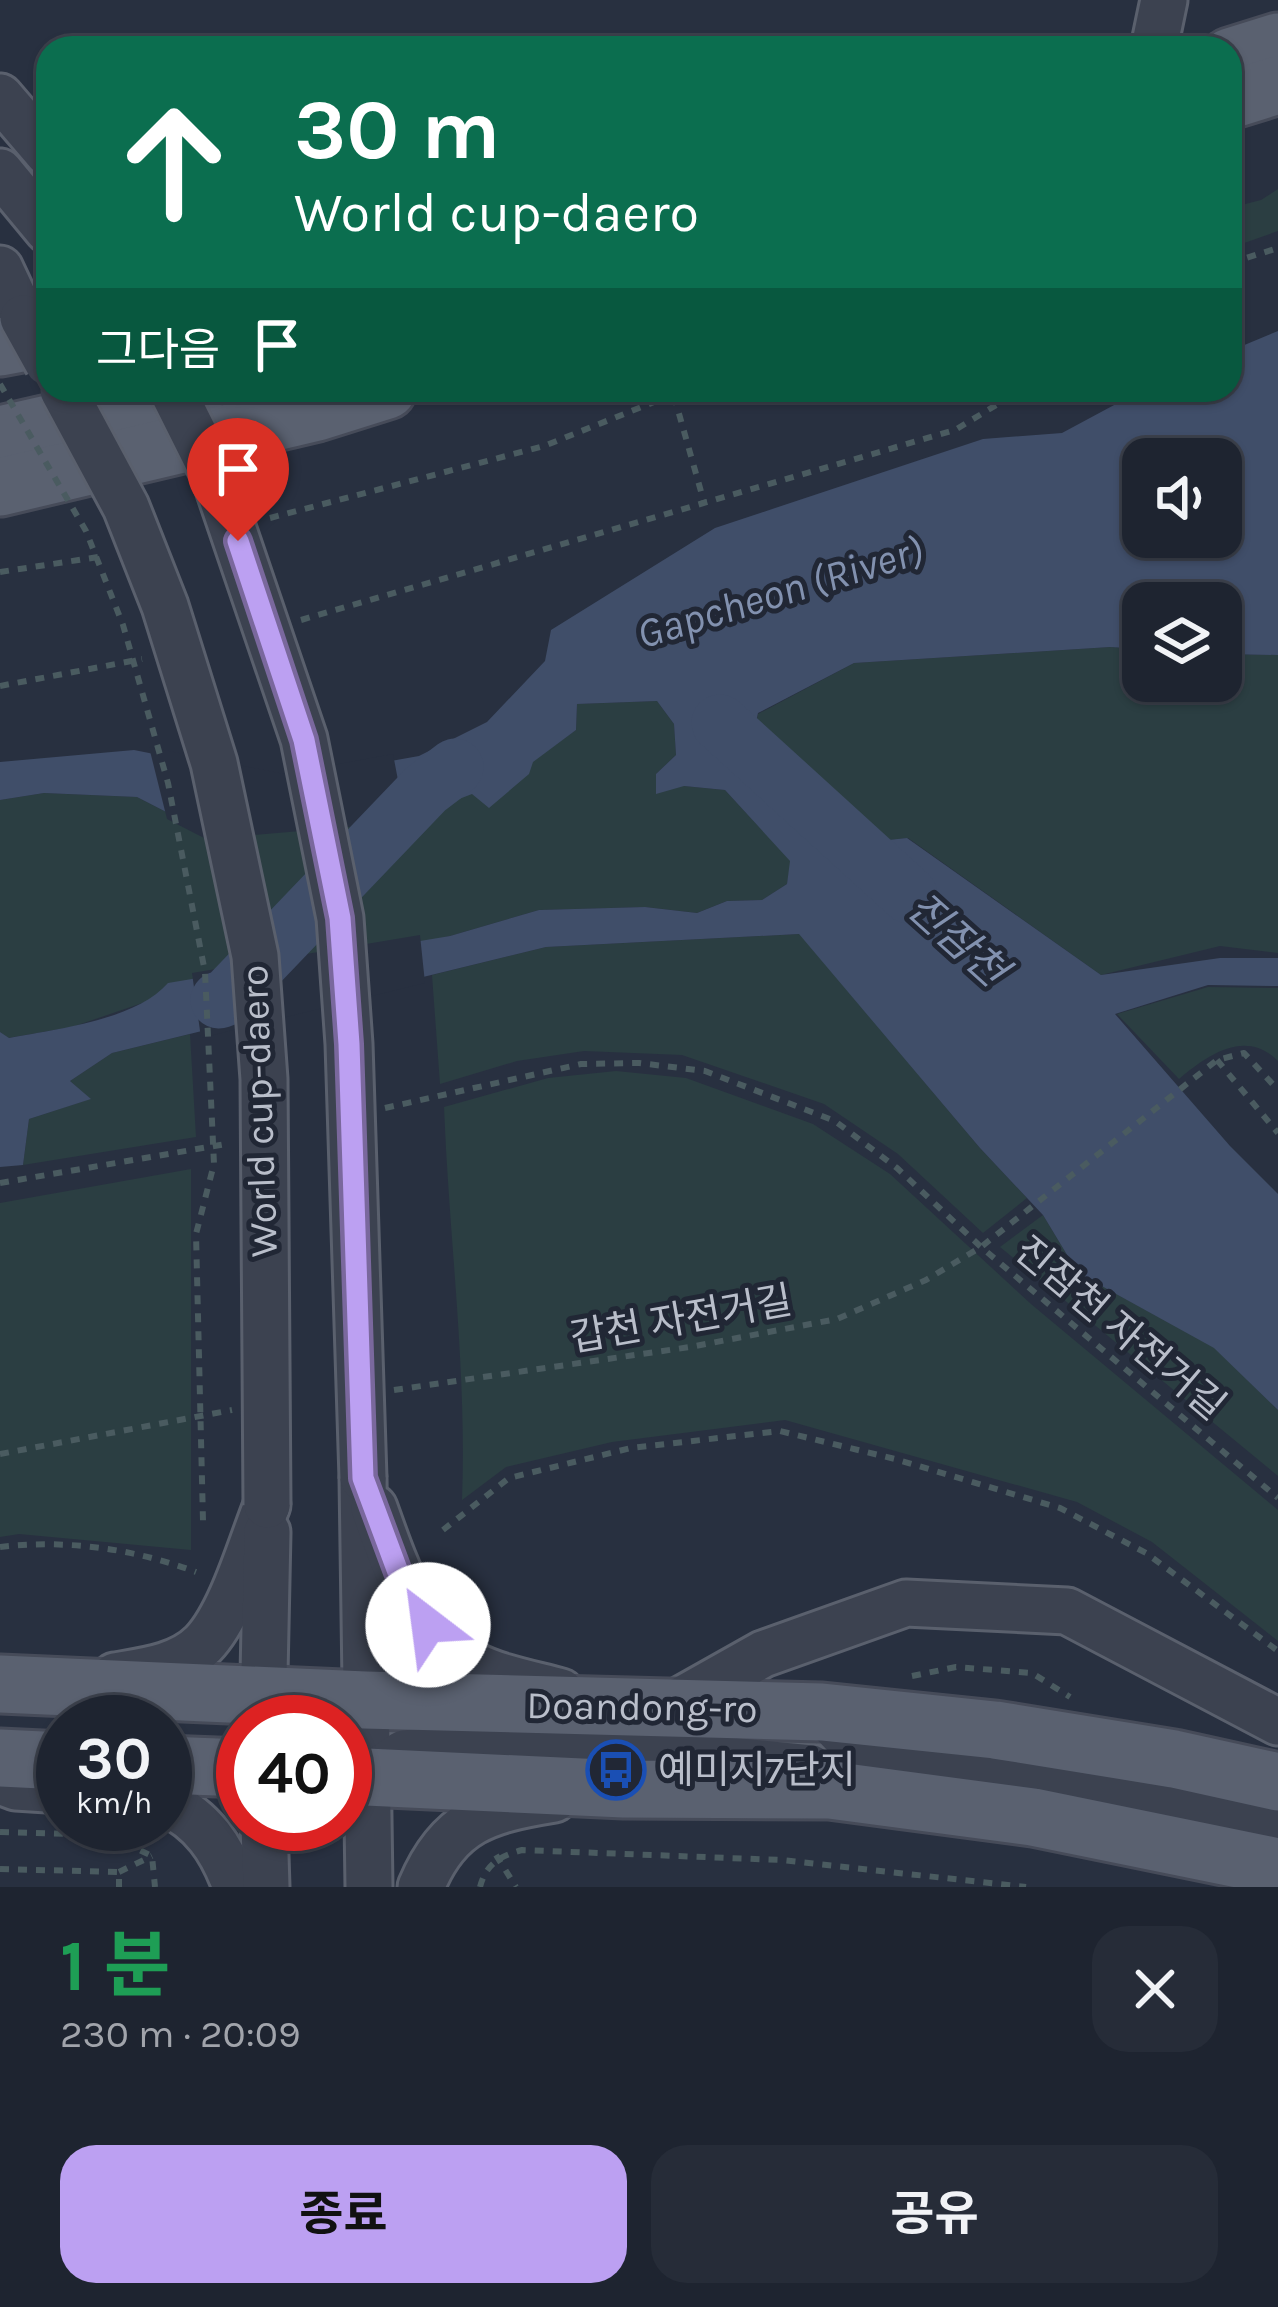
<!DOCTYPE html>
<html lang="ko">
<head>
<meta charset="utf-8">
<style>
  :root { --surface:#1e2430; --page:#262c38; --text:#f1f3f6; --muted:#a1a4ab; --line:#3c414c; --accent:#bca0f2 }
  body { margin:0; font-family:Karla,"Noto Sans KR",sans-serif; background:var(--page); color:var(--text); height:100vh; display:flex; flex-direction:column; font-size:45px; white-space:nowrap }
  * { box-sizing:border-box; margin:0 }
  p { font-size:39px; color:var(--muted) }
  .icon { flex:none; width:66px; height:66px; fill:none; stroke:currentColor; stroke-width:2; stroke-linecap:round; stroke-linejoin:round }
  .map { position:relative; height:1887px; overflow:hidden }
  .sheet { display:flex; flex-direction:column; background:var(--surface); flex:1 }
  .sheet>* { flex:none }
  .hud { position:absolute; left:36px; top:36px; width:1206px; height:366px; border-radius:36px; box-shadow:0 3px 9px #0004,0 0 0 3px var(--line); background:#0b6e4f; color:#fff; overflow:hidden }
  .buttons { position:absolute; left:1122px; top:438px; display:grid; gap:24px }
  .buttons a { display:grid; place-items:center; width:120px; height:120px; border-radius:24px; background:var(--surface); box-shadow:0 3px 9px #0004,0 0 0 3px var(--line); font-size:60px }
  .speed { position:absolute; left:36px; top:1695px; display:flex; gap:24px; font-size:60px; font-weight:700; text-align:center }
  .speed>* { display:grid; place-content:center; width:156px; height:156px; border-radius:50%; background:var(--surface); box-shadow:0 3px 9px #0004,0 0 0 3px var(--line); line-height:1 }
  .speed small { font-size:30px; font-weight:400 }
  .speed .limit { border:18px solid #d22; background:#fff; color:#111 }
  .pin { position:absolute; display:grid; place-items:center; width:102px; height:102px; color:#fff; margin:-123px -51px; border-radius:50% 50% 50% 0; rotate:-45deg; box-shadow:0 0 12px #0007 }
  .pin .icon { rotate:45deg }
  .me { position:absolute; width:132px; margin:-66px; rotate:330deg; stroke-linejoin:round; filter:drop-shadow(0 0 9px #0008) }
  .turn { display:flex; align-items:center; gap:42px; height:252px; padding:0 60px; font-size:54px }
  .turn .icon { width:156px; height:156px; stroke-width:2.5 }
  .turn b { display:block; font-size:84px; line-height:102px }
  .then { display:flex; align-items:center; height:114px; padding:0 60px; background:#0003; gap:24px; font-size:45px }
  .round { display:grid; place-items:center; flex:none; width:126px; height:126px; border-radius:36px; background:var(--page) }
  .head { display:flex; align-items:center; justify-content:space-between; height:204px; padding:0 60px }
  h1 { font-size:72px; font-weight:700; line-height:90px; color:#1e9e55 }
  .primary-button { display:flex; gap:24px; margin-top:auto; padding:24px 60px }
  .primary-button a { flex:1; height:138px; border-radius:36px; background:var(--accent); color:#111; font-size:48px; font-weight:700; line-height:138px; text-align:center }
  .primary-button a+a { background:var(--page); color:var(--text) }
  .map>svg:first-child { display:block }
  .green { fill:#2b3e42 }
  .water { fill:#404e69; fill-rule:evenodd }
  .pier { fill:#283040 }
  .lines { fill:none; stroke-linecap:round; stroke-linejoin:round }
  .river { stroke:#404e69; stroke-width:57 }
  .minor-casing { stroke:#5a606d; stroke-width:51 }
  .major-casing { stroke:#464b59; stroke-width:63 }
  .path { stroke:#4a5b60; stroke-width:6; stroke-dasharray:9 9; stroke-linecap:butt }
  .minor { stroke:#3c4250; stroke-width:45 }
  .major { stroke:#5a6170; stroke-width:57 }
  .minor-bridge-casing { stroke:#5a606d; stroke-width:51; stroke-linecap:butt }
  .path-bridge { stroke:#4a5b60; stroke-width:6; stroke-dasharray:9 9; stroke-linecap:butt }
  .minor-bridge { stroke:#3c4250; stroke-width:45 }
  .route-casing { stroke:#7a689d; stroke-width:30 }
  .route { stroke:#bca0f2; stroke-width:21 }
  .labels { text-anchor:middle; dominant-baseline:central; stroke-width:10; stroke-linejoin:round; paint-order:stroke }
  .street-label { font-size:39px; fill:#b9beca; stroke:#212735 }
  .poi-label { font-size:39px; fill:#b9beca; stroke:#212735; text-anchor:start }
  .water-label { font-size:42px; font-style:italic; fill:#8291af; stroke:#212735 }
</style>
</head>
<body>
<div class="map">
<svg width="1278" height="1887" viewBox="0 0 1278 1887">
  <rect width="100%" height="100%" fill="#283040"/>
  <!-- green -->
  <g class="green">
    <polygon points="1278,189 1278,231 1230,248 1230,208 1261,200"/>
    <polygon points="1110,647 1143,649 1143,681 1221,681 1221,654 1278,655 1278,953 1220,946 1101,975 908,838 823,847 753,736 758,714 854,663"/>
    <path d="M657,701l17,23 2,31 -20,19 28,12 41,4 66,71 -4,23 -25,16 -35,1 -30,12 -52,-6 -106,3 -89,26 -296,63 -82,28 -64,11 -8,-6v-232l44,-7 93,4 72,37 238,-32c48,-15 89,-43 129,-72l1,-26z"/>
    <polygon points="800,934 980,1148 1027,1198 983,1233 898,1154 824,1104 682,1055 584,1051 517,1061 440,1084 432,975 546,947"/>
    <path d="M1208,987l70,1v73c-32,-33 -71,-6 -99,18l-62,-65z"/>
    <polygon points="190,1034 196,1137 23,1165 29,1119 90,1099 70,1081 112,1053"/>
    <path d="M616,1071l70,7 127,46 77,50 141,130 247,206v131l-126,-99 -75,-40 -292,-82 -173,22 -106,25 -44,33c5,-131 -13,-262 -18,-393l104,-29z"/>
    <polygon points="191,1169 191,1550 19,1534 0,1537 0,1203"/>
    <polygon points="1043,1215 1078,1273 1215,1348 1278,1410 1278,1476 1000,1247"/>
  </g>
  <!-- water -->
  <path class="water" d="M1278,331v324l-57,-1v-51h-78v46l-33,-2 -256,16 -96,50 -5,23 70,111 84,-9 194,137 119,-17h58v28l-70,-1 -93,29 115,132 48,48v216l-64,-62 -136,-75 -35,-58 -63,-67 -181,-214 -253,13 -434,106 -42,28 21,18 -62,20 -6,46 -23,2v-135l9,6c47,-9 127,-18 159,-55l282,-47 89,-26 106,-3 52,6 30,-12 35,-1 25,-16 3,-23 -65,-71 -41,-4 -28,8v-20l20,-19 -2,-31 -17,-23 -80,3 -1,26 -43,32 -4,12 -40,34 -17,-14 -52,20 -211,20 -72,-37 -93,-4 -44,7v-38l134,-12 150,30 135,-24 68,-34 58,-61 6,-31 164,-102 268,-89 79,-6 80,-43h88v-39zM1143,459h78v78h-78z"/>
  <!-- pier -->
  <g class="pier">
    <polygon points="149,747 284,774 393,754 406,822 206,839 167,819"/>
    <polygon points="420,935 425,983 201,1038 192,973"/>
  </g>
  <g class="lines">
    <!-- river -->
    <g class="river">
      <polyline points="720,723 909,895"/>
      <polyline points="219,1000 227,997 426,789 455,767"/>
    </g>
    <defs>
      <g id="minor">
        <polyline points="1154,48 1164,0"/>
        <polyline points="0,97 48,153"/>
        <polyline points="0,172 48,230"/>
        <polyline points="0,269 23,318"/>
        <polyline points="363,1478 369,1887"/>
        <path d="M374,1508c20,56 42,125 97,156 26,14 61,20 90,28"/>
        <path d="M115,1676c30,-5 65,-9 88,-32 29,-30 48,-99 64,-139"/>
        <polyline points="667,1708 763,1654 906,1603 1067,1611 1278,1722"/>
        <polyline points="822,1712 859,1751 1278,1824"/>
        <polyline points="263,1722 267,1532"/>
        <polyline points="374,1773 404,1753 452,1749 668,1754 811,1768"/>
        <polyline points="0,1781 16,1787 63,1790"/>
        <path d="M165,1802c38,18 57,46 71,85"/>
        <polyline points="264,1824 266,1887"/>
        <path d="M421,1887c28,-67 66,-77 133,-88"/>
      </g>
      <g id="major">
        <polyline points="1230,57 1278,42"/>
        <polyline points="1230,100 1278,85"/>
        <polyline points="0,347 48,338"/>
        <polyline points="0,435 198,390"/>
        <polyline points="0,487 317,412 387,390"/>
        <polyline points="0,1684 365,1700 822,1712 995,1730 1174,1759 1278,1782"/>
        <polyline points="0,1758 63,1761"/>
        <polyline points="165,1765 243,1768"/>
        <polyline points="345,1776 624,1789 830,1790 1033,1817 1278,1867"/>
      </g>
    </defs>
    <!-- minor casing -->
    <use href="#minor" class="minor-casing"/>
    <!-- major casing -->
    <use href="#major" class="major-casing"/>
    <!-- path -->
    <g class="path">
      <polyline points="1230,263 1278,248"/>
      <polyline points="674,396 704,502"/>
      <polyline points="270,518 544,446 684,390"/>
      <polyline points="0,572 105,556"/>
      <polyline points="301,620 955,430 1021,390"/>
      <polyline points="0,686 142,659"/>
      <polyline points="1217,1060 1278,1133"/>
      <polyline points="385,1108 581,1064 639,1063 705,1071 835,1121 897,1168 981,1247 1278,1498"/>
      <polyline points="0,1183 226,1144"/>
      <polyline points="394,1390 690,1347 837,1319 926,1280 981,1247 1217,1060 1244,1053 1278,1090"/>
      <polyline points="0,1454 232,1410"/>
      <polyline points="443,1530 509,1478 631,1448 780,1431 895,1459 1060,1508 1146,1553 1278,1651"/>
      <path d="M0,1547c66,-8 135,2 196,25"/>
      <polyline points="912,1676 956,1667 1032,1673 1070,1697"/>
      <polyline points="0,1832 108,1835 152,1856 155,1887"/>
      <polyline points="496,1855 516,1887"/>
      <polyline points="0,1869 119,1872 119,1887"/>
      <polyline points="119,1872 152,1856"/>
      <path d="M480,1887c6,-23 20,-31 42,-37l259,10 245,27"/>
    </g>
    <!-- minor -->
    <use href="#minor" class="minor"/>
    <!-- major -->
    <use href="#major" class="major"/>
    <defs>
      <g id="minor-bridge">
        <polyline points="23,318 48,363"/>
        <polyline points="63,390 126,507 165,606 214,763 255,956 264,1079 267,1505"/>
        <polyline points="172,390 214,474 304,739 340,918 349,1044 363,1478"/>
      </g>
    </defs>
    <!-- minor-bridge casing -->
    <use href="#minor-bridge" class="minor-bridge-casing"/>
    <!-- path-bridge -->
    <polyline class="path-bridge" points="0,384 86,531 123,625 168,783 205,972 214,1164 196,1234 203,1521"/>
    <!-- minor-bridge -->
    <use href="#minor-bridge" class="minor-bridge"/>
  </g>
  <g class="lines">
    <defs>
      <polyline id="route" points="238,541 304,740 340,918 349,1044 363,1478 398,1572 428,1625"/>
    </defs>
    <!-- route casing -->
    <use href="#route" class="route-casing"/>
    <!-- route -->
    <use href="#route" class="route"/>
  </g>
  <!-- icons -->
  <defs>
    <symbol id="bus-ring" viewBox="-11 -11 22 22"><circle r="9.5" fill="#212735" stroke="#1a4fb4" stroke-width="1.5"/><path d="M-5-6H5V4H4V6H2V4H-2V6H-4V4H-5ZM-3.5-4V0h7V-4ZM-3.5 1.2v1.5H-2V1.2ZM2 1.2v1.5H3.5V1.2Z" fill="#1a4fb4"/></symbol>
  </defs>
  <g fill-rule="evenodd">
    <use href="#bus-ring" x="583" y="1737" width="66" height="66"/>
  </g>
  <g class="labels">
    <!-- street labels -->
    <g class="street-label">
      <text transform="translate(259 1111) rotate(-92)">World cup-daero</text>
      <text transform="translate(681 1319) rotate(-10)">갑천 자전거길</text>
      <text transform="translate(1120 1328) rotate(40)">진잠천 자전거길</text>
      <text transform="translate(642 1707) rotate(1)">Doandong-ro</text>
    </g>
    <!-- poi labels -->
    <g class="poi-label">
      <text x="658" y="1770">예미지7단지</text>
    </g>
    <!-- water labels -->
    <g class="water-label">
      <text transform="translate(780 592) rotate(-17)">Gapcheon (River)</text>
      <text transform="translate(957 939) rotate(42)">진잠천</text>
    </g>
  </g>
</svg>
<div class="buttons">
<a><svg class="icon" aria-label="sound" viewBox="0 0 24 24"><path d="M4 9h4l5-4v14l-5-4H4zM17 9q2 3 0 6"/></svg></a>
<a><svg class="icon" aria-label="layers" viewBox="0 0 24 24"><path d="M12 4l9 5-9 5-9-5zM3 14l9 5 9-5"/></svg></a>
</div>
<div class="speed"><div>30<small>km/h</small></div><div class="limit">40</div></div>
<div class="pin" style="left:238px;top:541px;background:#d93025"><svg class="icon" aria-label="arrive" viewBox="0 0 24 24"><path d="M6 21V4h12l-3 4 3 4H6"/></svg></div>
<svg class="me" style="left:428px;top:1625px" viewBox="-20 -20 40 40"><circle r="19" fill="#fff"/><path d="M0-13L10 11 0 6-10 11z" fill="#bca0f2"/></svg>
<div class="hud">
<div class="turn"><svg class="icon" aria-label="ahead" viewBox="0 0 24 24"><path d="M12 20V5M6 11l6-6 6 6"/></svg><div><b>30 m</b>World cup-daero</div></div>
<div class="then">그다음<svg class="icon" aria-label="arrive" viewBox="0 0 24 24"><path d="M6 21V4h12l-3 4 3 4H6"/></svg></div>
</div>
</div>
<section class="sheet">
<div class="head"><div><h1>1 분</h1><p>230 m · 20:09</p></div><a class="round"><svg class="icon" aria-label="close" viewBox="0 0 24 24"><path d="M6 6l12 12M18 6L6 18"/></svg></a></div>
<div class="primary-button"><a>종료</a><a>공유</a></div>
</section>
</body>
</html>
